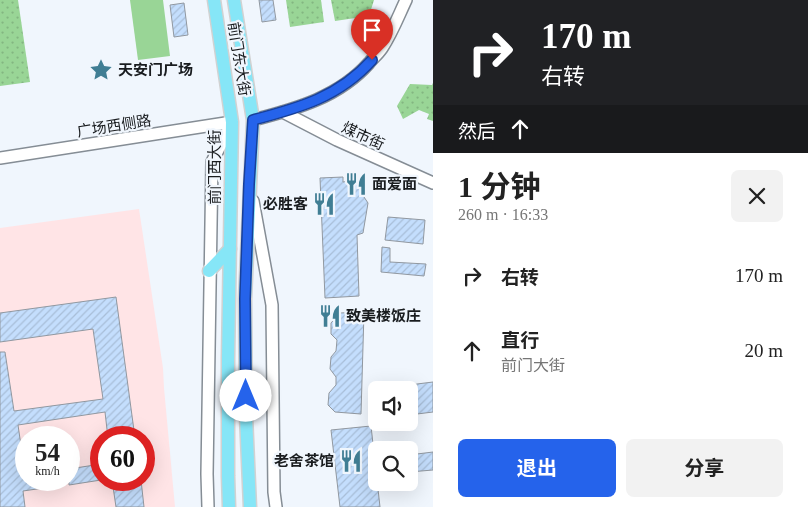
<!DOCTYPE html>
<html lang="zh">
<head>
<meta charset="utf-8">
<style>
  :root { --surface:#fff; --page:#f2f2f2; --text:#222; --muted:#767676; --accent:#2563eb }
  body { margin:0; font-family:"Times New Roman","Noto Sans SC",serif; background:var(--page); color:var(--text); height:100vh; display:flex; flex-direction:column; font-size:19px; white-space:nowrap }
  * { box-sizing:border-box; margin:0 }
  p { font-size:16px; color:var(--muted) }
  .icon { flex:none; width:28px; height:28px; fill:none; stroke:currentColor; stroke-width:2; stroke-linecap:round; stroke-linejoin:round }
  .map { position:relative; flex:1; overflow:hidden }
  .side { display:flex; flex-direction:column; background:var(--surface); width:375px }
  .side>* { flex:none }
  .guide { background:#202124; color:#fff; overflow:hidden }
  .buttons { position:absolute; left:368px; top:381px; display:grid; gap:10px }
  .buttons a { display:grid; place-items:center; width:50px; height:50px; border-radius:8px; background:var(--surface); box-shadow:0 5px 20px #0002; font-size:25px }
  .speed { position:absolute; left:15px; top:426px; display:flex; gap:10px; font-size:25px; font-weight:700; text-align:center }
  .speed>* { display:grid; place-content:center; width:65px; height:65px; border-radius:50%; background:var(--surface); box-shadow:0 5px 20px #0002; line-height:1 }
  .speed small { font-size:12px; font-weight:400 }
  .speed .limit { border:8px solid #d22; background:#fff; color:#111 }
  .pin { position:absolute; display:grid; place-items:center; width:42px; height:42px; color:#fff; margin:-51px -21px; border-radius:50% 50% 50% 0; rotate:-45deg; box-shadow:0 0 5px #0007 }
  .pin .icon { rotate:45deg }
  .me { position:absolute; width:55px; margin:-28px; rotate:0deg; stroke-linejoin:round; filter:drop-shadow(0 0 4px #0008) }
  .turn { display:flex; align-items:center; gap:18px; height:105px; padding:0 25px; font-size:22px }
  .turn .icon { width:65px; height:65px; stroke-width:2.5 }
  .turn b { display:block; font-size:35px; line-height:42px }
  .then { display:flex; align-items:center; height:48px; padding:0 25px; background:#0003; gap:10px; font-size:19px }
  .round { display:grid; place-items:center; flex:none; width:52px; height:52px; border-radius:8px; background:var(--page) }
  .head { display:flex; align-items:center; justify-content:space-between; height:85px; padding:0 25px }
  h1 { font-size:30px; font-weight:700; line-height:38px }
  .action { display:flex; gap:10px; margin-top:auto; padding:10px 25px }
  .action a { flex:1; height:58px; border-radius:8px; background:var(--accent); color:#fff; font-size:20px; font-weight:700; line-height:58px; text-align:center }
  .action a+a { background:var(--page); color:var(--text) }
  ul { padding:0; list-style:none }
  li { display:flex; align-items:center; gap:15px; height:75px; padding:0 25px }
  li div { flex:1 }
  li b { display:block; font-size:19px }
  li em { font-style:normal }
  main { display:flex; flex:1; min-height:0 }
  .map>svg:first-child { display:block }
  .commercial { fill:#ffe4e6; fill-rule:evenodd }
  .green { fill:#99d596 }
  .park { fill:url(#park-dots) }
  .building { fill:url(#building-hatch); stroke:#9198a0 }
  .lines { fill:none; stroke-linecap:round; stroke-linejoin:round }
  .secondary-casing { stroke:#858d95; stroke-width:14 }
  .primary-casing { stroke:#d1d2d2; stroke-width:15 }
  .secondary { stroke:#fff; stroke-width:11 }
  .primary { stroke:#86e6f7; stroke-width:12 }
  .route-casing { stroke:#184099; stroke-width:12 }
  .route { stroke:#2563eb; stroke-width:9 }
  .labels { text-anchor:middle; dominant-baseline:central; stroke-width:4.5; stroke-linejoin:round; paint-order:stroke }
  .street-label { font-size:15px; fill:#191c1f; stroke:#f0f6fd }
  .poi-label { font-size:15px; font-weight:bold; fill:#191c1f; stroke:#f0f6fd; text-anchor:start }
</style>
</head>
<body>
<main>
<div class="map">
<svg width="433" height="507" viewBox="0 0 433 507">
  <defs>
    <pattern id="park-dots" width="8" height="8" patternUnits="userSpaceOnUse" patternTransform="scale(1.25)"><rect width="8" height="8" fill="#99d596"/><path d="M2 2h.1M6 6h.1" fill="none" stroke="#83b681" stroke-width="1.8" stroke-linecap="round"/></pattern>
    <pattern id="building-hatch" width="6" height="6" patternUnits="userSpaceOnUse" patternTransform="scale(1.25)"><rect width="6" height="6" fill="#c4defd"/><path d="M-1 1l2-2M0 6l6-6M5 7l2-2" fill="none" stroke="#a8bed8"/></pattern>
  </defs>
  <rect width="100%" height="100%" fill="#f0f6fd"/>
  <!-- commercial -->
  <path class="commercial" d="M139,209l24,159 1,20 11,119h-175v-279zM26,438h43v42h-43zM101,438h43v42h-43z"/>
  <!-- green -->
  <polygon class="green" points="130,0 163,0 170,56 138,60"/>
  <!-- park -->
  <g class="park">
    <polygon points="0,0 18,0 30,82 0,86"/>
    <polygon points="286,0 321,0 324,22 290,27"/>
    <polygon points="331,0 374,0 369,16 335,21"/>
    <polygon points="433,83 433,121 427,119 429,114 419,110 403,119 397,106 410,84 432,85"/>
  </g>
  <!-- building -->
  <g class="building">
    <polygon points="259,0 273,0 276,20 262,22"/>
    <polygon points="184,3 188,35 174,37 170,5"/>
    <polygon points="343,177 343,182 362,179 364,197 368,203 363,233 357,235 359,296 325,298 320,178"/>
    <polygon points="388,217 425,220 423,244 385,240"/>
    <polygon points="382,247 390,248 390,262 426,264 424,276 381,272"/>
    <polygon points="116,297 135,438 108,438 105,412 18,425 26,480 64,480 64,485 23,491 25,507 0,507 0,352 5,352 14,411 103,399 93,329 0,342 0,313"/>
    <polygon points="364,312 361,414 335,412 328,405 329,393 336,385 336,377 330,369 331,357 336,351 337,340 331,334 331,323 340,313"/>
    <polygon points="433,382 433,412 409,415 409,385"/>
    <polygon points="371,426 380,507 340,507 331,430"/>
    <polygon points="433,452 433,470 409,472 409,455"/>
    <polygon points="101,464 101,480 69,485 69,469"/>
    <polygon points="112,480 141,480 144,507 116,507"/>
  </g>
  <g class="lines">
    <defs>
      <g id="secondary">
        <polyline points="283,112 337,140 433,183"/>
        <path d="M253,120c43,-11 86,-23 116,-57 4,-5 9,-9 13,-15 10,-15 16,-31 24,-48"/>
        <polyline points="0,158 232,122"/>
        <polyline points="253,201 272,305 274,492 276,507"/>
        <polyline points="208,507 207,474 212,162 232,122"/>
      </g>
      <g id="primary">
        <polyline points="214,0 232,122 228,359 228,476 229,507"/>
        <polyline points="234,0 253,120 245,299 246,416 250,507"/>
        <polyline points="209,271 230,249"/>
      </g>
    </defs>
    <!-- secondary casing -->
    <use href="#secondary" class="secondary-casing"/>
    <!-- primary casing -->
    <use href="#primary" class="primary-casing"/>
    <!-- secondary -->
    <use href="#secondary" class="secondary"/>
    <!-- primary -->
    <use href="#primary" class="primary"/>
  </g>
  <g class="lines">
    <defs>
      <path id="route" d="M246,396l-1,-97 4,-115 4,-64c46,-12 86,-23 119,-60"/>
    </defs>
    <!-- route casing -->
    <use href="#route" class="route-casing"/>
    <!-- route -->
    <use href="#route" class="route"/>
  </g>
  <!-- icons -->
  <defs>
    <symbol id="sight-bare" viewBox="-9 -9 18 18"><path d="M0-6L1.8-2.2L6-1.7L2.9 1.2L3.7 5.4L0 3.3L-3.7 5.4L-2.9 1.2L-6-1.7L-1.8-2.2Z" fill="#407e94" stroke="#f0f6fd" stroke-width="2.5" paint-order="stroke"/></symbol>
    <symbol id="restaurant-bare" viewBox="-9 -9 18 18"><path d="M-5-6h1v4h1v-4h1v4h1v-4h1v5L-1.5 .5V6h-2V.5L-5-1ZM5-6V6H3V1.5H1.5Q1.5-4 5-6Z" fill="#407e94" stroke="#f0f6fd" stroke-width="2.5" paint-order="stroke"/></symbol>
  </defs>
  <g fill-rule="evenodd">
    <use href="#sight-bare" x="85" y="54" width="32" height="32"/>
    <use href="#restaurant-bare" x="340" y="168" width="32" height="32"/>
    <use href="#restaurant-bare" x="308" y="188" width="32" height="32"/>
    <use href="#restaurant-bare" x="314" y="300" width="32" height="32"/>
    <use href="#restaurant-bare" x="335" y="445" width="32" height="32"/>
  </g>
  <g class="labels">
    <!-- street labels -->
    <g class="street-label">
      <text transform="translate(239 59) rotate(81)">前门东大街</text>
      <text transform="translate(114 126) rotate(-9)">广场西侧路</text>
      <text transform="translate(363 136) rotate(25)">煤市街</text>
      <text transform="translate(215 167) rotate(-90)">前门西大街</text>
    </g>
    <!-- poi labels -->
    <g class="poi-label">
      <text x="118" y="70">天安门广场</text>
      <text x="372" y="184">面爱面</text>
      <text x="308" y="204" text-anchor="end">必胜客</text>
      <text x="346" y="316">致美楼饭庄</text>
      <text x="334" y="461" text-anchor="end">老舍茶馆</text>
    </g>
  </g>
</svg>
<div class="buttons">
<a><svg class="icon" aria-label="sound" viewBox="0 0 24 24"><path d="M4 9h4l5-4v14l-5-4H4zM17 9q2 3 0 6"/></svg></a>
<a><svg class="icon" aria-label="search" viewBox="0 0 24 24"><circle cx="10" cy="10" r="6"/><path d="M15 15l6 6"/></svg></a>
</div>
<div class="speed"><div>54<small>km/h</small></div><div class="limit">60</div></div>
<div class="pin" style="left:372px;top:60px;background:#d93025"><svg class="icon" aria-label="arrive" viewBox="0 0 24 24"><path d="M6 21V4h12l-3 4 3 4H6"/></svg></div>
<svg class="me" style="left:246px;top:396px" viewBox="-20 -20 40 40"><circle r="19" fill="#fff"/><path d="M0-13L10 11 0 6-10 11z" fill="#2563eb"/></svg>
</div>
<section class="side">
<div class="guide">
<div class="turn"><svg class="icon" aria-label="right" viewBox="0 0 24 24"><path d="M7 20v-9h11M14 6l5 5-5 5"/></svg><div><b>170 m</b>右转</div></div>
<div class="then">然后<svg class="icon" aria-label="ahead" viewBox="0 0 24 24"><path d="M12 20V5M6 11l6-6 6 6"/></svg></div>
</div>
<div class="head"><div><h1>1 分钟</h1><p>260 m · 16:33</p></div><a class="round"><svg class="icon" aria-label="close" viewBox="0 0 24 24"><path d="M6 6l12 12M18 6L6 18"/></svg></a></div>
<ul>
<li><svg class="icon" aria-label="right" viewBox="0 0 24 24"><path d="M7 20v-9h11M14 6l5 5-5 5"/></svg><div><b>右转</b></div><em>170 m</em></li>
<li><svg class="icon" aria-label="ahead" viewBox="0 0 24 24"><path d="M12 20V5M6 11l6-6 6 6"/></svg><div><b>直行</b><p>前门大街</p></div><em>20 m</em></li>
</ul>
<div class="action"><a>退出</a><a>分享</a></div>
</section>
</main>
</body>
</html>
